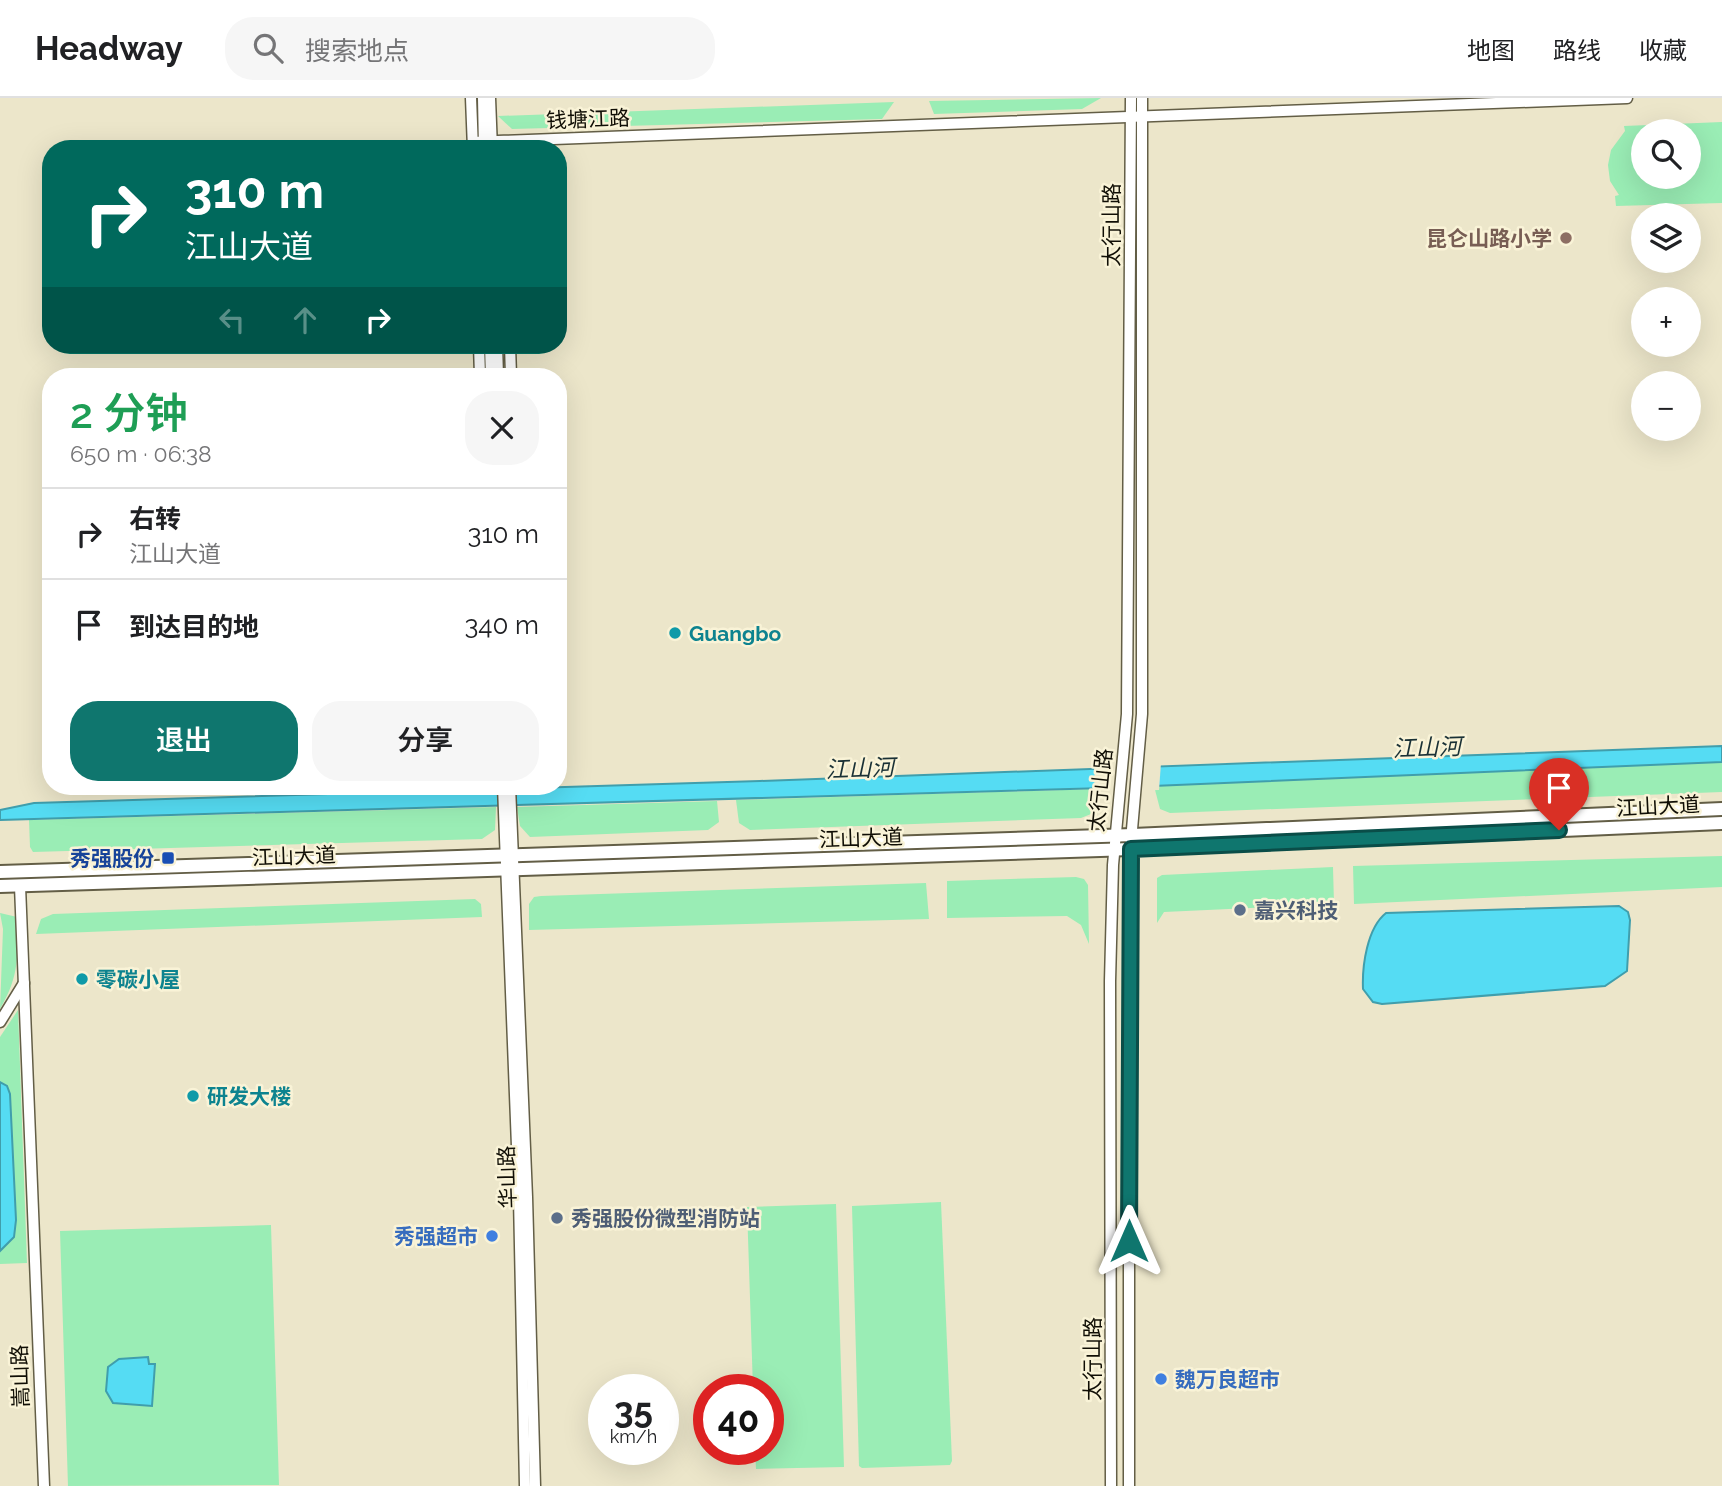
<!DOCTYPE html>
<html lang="zh">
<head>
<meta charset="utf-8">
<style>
  :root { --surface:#fff; --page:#f6f6f6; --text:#202124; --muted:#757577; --line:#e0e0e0; --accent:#0f766e }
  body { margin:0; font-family:Raleway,"Noto Sans SC",sans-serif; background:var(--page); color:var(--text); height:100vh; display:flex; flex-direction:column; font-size:26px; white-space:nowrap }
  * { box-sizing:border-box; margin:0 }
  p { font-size:23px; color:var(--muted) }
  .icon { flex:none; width:38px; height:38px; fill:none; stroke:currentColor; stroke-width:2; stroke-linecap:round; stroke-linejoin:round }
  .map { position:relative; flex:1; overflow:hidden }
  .panel { position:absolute; left:42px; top:270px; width:525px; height:427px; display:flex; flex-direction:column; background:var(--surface); border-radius:28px; box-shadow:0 7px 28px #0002 }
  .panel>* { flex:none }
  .hud { position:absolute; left:42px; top:42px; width:525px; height:214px; border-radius:28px; box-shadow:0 7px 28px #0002; background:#00695c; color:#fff; overflow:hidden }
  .fabs { position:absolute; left:1631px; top:21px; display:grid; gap:14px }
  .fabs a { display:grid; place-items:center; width:70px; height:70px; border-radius:50%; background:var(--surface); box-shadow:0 7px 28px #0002; font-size:35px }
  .speed { position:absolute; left:588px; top:1276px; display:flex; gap:14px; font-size:35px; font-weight:700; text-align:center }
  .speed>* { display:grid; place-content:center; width:91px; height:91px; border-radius:50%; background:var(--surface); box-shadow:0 7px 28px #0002; line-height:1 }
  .speed small { font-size:18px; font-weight:400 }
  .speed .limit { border:10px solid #d22; background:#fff; color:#111 }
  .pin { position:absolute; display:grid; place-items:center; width:60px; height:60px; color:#fff; margin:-72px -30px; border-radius:50% 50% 50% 0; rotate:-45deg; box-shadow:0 0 7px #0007 }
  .pin .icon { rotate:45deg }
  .me { position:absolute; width:77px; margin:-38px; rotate:0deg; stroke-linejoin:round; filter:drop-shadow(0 0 5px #0008) }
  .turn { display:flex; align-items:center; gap:24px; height:147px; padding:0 28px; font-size:32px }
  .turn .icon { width:91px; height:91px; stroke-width:2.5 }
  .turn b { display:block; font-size:49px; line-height:60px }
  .lanes { display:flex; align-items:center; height:66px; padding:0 28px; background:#0003; justify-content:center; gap:35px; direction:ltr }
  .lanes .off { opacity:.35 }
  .round { display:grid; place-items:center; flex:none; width:74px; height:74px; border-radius:28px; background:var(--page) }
  .headline { display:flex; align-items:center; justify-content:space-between; height:119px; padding:0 28px }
  h1 { font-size:42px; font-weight:600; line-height:52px; color:#1e9e55 }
  .cta { display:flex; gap:14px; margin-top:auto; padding:14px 28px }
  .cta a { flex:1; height:80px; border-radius:28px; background:var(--accent); color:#fff; font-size:28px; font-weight:600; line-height:80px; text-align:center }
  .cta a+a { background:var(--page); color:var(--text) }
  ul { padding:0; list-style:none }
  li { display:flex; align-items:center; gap:21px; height:91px; padding:0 28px; border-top:2px solid var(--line) }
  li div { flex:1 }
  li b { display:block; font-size:26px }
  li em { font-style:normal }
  header { display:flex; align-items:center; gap:42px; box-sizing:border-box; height:98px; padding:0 35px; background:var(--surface); border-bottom:2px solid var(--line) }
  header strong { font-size:33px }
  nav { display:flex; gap:38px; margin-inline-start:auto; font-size:24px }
  .search { width:490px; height:63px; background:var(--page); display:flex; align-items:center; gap:18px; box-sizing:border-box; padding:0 24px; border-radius:28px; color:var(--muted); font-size:26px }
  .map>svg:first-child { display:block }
  .green { fill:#9aedb5; fill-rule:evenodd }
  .water { fill:#55dcf3; stroke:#409eac; stroke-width:2 }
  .pier { fill:#ece6ca }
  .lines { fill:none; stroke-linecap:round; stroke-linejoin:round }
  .minor-casing { stroke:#635e46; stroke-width:13 }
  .major-casing { stroke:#635e46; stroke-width:16 }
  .minor { stroke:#fff; stroke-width:10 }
  .major { stroke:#fff; stroke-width:12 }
  .route-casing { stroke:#0a4d48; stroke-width:18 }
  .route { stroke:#0f766e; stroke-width:12 }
  .education-dot { fill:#8d6e63; stroke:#f9f3d7; stroke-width:2.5 }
  .culture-dot { fill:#0f9aa8; stroke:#f9f3d7; stroke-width:2.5 }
  .transit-dot { fill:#1a4fb4; stroke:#f9f3d7; stroke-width:2.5 }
  .service-dot { fill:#5c6f8a; stroke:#f9f3d7; stroke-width:2.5 }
  .shop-dot { fill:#3f7fe0; stroke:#f9f3d7; stroke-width:2.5 }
  .labels { text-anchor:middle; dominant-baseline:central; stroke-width:5; stroke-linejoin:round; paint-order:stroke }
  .street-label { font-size:21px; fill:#100e05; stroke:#f9f3d7 }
  .education-label { font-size:21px; font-weight:bold; fill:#785e54; stroke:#f9f3d7; text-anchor:end }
  .culture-label { font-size:21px; font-weight:bold; fill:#0d838f; stroke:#f9f3d7; text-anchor:start }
  .transit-label { font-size:21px; font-weight:bold; fill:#164399; stroke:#f9f3d7; text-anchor:end }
  .service-label { font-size:21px; font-weight:bold; fill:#4e5e75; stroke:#f9f3d7; text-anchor:start }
  .shop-label { font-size:21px; font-weight:bold; fill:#366cbe; stroke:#f9f3d7; text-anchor:end }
  .water-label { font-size:23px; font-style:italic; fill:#1a3136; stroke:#f9f3d7 }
</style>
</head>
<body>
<header>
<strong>Headway</strong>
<div class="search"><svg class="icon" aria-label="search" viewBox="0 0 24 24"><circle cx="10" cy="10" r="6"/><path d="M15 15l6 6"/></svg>搜索地点</div>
<nav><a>地图</a><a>路线</a><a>收藏</a></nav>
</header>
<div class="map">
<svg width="1722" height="1388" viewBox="0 0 1722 1388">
  <rect width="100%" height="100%" fill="#ece6ca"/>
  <!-- green -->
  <g class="green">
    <polygon points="1101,0 1082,11 934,16 929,3"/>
    <polygon points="894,4 882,21 512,31 498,18"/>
    <path d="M1722,24v81l-106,3 -1,-10 4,-1 -9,-14 -2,-16 3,-15 14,-19 -1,-5zM1643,33h46v46h-46z"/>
    <polygon points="1722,664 1722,694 1170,715 1160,711 1154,688"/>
    <polygon points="1094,691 1091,716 1081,720 750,732 739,725 736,702"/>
    <polygon points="717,703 719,724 708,732 530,739 520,728 517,709"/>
    <polygon points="496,709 495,732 482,741 33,754 30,749 29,722"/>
    <polygon points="1722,758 1722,789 1354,806 1353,768"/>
    <polygon points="1333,769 1334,806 1164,814 1157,825 1157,780 1162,777"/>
    <polygon points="1076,779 1084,781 1088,787 1089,846 1081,827 1067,818 947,820 947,783"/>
    <polygon points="926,785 929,821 529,832 529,806 534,799 541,798"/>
    <polygon points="475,801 481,806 482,819 36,836 41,821 53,816"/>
    <path d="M0,815l17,4c1,38 3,58 -17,92l3,-80z"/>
    <polygon points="18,912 27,1165 0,1166 0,939"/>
    <polygon points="941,1104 952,1363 950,1367 862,1370 859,1368 852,1108"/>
    <polygon points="836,1106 844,1369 756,1371 755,1351 768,1351 768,1292 753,1291 747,1109"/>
    <polygon points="271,1127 279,1387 68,1388 60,1133"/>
  </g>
  <!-- water -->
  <g class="water">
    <polygon points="1722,648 1722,664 1105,690 0,722 0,712 34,705 760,683"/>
    <path d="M1619,808l9,6 2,8 -3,51 -22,15 -223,18 -9,-2 -10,-13c-1,-23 4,-61 23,-76z"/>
    <polygon points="0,984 7,988 10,996 16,1122 14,1139 0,1153"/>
    <polygon points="148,1259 149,1266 155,1266 152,1308 113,1305 106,1293 108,1269 119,1261"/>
  </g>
  <!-- pier -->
  <polygon class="pier" points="1161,665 1159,692 1094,694 1095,667"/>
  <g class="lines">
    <defs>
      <g id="minor">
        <polyline points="471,0 473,51"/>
        <polyline points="483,0 484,51"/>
        <polyline points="490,0 492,51"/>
        <polyline points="473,44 1627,0"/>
        <polyline points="479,247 480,278"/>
        <polyline points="490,247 491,278"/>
        <polyline points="497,247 498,278"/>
        <polyline points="510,247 511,278"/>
        <polyline points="503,688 519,1100 525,1388"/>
        <polyline points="510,688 527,1099 535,1388"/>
        <polyline points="20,788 44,1388"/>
        <polyline points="0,924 24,885"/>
        <polyline points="1111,1388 1110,883 1113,767 1127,616 1131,0"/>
        <polyline points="1129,1388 1129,766 1142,616 1142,0"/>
      </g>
      <g id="major">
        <polyline points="0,774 1133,737 1722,711"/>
        <polyline points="0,788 1131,751 1722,725"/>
      </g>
    </defs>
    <!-- minor casing -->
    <use href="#minor" class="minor-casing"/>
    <!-- major casing -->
    <use href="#major" class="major-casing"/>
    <!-- minor -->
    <use href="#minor" class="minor"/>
    <!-- major -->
    <use href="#major" class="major"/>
  </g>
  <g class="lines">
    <defs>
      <polyline id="route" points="1129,1143 1131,751 1559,732"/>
    </defs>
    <!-- route casing -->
    <use href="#route" class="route-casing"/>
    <!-- route -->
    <use href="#route" class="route"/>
  </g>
  <!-- markers -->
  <circle class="education-dot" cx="1566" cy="140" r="7"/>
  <g class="culture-dot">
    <circle cx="675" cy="535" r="7"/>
    <circle cx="82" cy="881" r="7"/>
    <circle cx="193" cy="998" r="7"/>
  </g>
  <rect class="transit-dot" x="161" y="753" width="14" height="14" rx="3.5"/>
  <g class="service-dot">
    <circle cx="1240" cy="812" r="7"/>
    <circle cx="557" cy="1120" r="7"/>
  </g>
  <g class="shop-dot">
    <circle cx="492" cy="1138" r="7"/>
    <circle cx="1161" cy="1281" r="7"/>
  </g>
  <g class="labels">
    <!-- street labels -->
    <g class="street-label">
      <text transform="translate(588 21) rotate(-2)">钱塘江路</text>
      <text transform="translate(1111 127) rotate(-90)">太行山路</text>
      <text transform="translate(1100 692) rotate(-84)">太行山路</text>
      <text transform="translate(1658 708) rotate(-3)">江山大道</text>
      <text transform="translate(861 740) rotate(-2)">江山大道</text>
      <text transform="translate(294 758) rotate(-2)">江山大道</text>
      <text transform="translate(507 1079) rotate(-92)">华山路</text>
      <text transform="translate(1092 1261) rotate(-90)">太行山路</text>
      <text transform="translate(20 1278) rotate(-92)">嵩山路</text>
    </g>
    <!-- education labels -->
    <g class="education-label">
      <text x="1552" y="140">昆仑山路小学</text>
    </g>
    <!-- culture labels -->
    <g class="culture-label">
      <text x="689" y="535">Guangbo</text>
      <text x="96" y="881">零碳小屋</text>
      <text x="207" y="998">研发大楼</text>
    </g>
    <!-- transit labels -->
    <g class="transit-label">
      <text x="154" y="760">秀强股份</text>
    </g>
    <!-- service labels -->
    <g class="service-label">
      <text x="1254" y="812">嘉兴科技</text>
      <text x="571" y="1120">秀强股份微型消防站</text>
    </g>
    <!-- shop labels -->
    <g class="shop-label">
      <text x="478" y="1138">秀强超市</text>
      <text x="1175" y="1281" text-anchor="start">魏万良超市</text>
    </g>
    <!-- water labels -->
    <g class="water-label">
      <text transform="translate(1427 649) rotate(-2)">江山河</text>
      <text transform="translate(860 670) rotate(-2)">江山河</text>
    </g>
  </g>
</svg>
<div class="fabs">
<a><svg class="icon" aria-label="search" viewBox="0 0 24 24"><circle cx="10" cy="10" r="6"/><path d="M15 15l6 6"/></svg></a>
<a><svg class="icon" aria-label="layers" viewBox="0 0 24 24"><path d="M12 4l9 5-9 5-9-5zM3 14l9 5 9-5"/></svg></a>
<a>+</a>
<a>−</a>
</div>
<div class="speed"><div>35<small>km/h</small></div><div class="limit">40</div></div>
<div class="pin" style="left:1559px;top:732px;background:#d93025"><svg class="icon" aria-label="arrive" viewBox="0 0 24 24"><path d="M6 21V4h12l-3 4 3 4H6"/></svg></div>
<svg class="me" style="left:1129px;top:1143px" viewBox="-20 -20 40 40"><path d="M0-17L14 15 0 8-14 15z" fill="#0f766e" stroke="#fff" stroke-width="4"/></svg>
<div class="hud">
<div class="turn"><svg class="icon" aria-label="right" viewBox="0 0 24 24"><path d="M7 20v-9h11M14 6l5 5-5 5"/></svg><div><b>310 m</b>江山大道</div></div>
<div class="lanes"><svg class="icon off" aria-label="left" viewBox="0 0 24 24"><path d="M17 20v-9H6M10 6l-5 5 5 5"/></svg><svg class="icon off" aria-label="ahead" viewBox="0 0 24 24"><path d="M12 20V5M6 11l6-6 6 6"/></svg><svg class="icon" aria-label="right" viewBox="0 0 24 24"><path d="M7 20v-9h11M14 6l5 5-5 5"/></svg></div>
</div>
<section class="panel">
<div class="headline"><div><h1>2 分钟</h1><p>650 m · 06:38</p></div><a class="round"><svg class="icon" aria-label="close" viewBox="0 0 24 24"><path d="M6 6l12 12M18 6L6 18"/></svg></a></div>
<ul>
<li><svg class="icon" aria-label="right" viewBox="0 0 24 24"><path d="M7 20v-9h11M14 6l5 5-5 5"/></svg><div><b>右转</b><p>江山大道</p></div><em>310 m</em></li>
<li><svg class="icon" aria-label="arrive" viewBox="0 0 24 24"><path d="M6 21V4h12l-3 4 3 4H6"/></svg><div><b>到达目的地</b></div><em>340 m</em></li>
</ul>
<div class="cta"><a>退出</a><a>分享</a></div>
</section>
</div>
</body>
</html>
